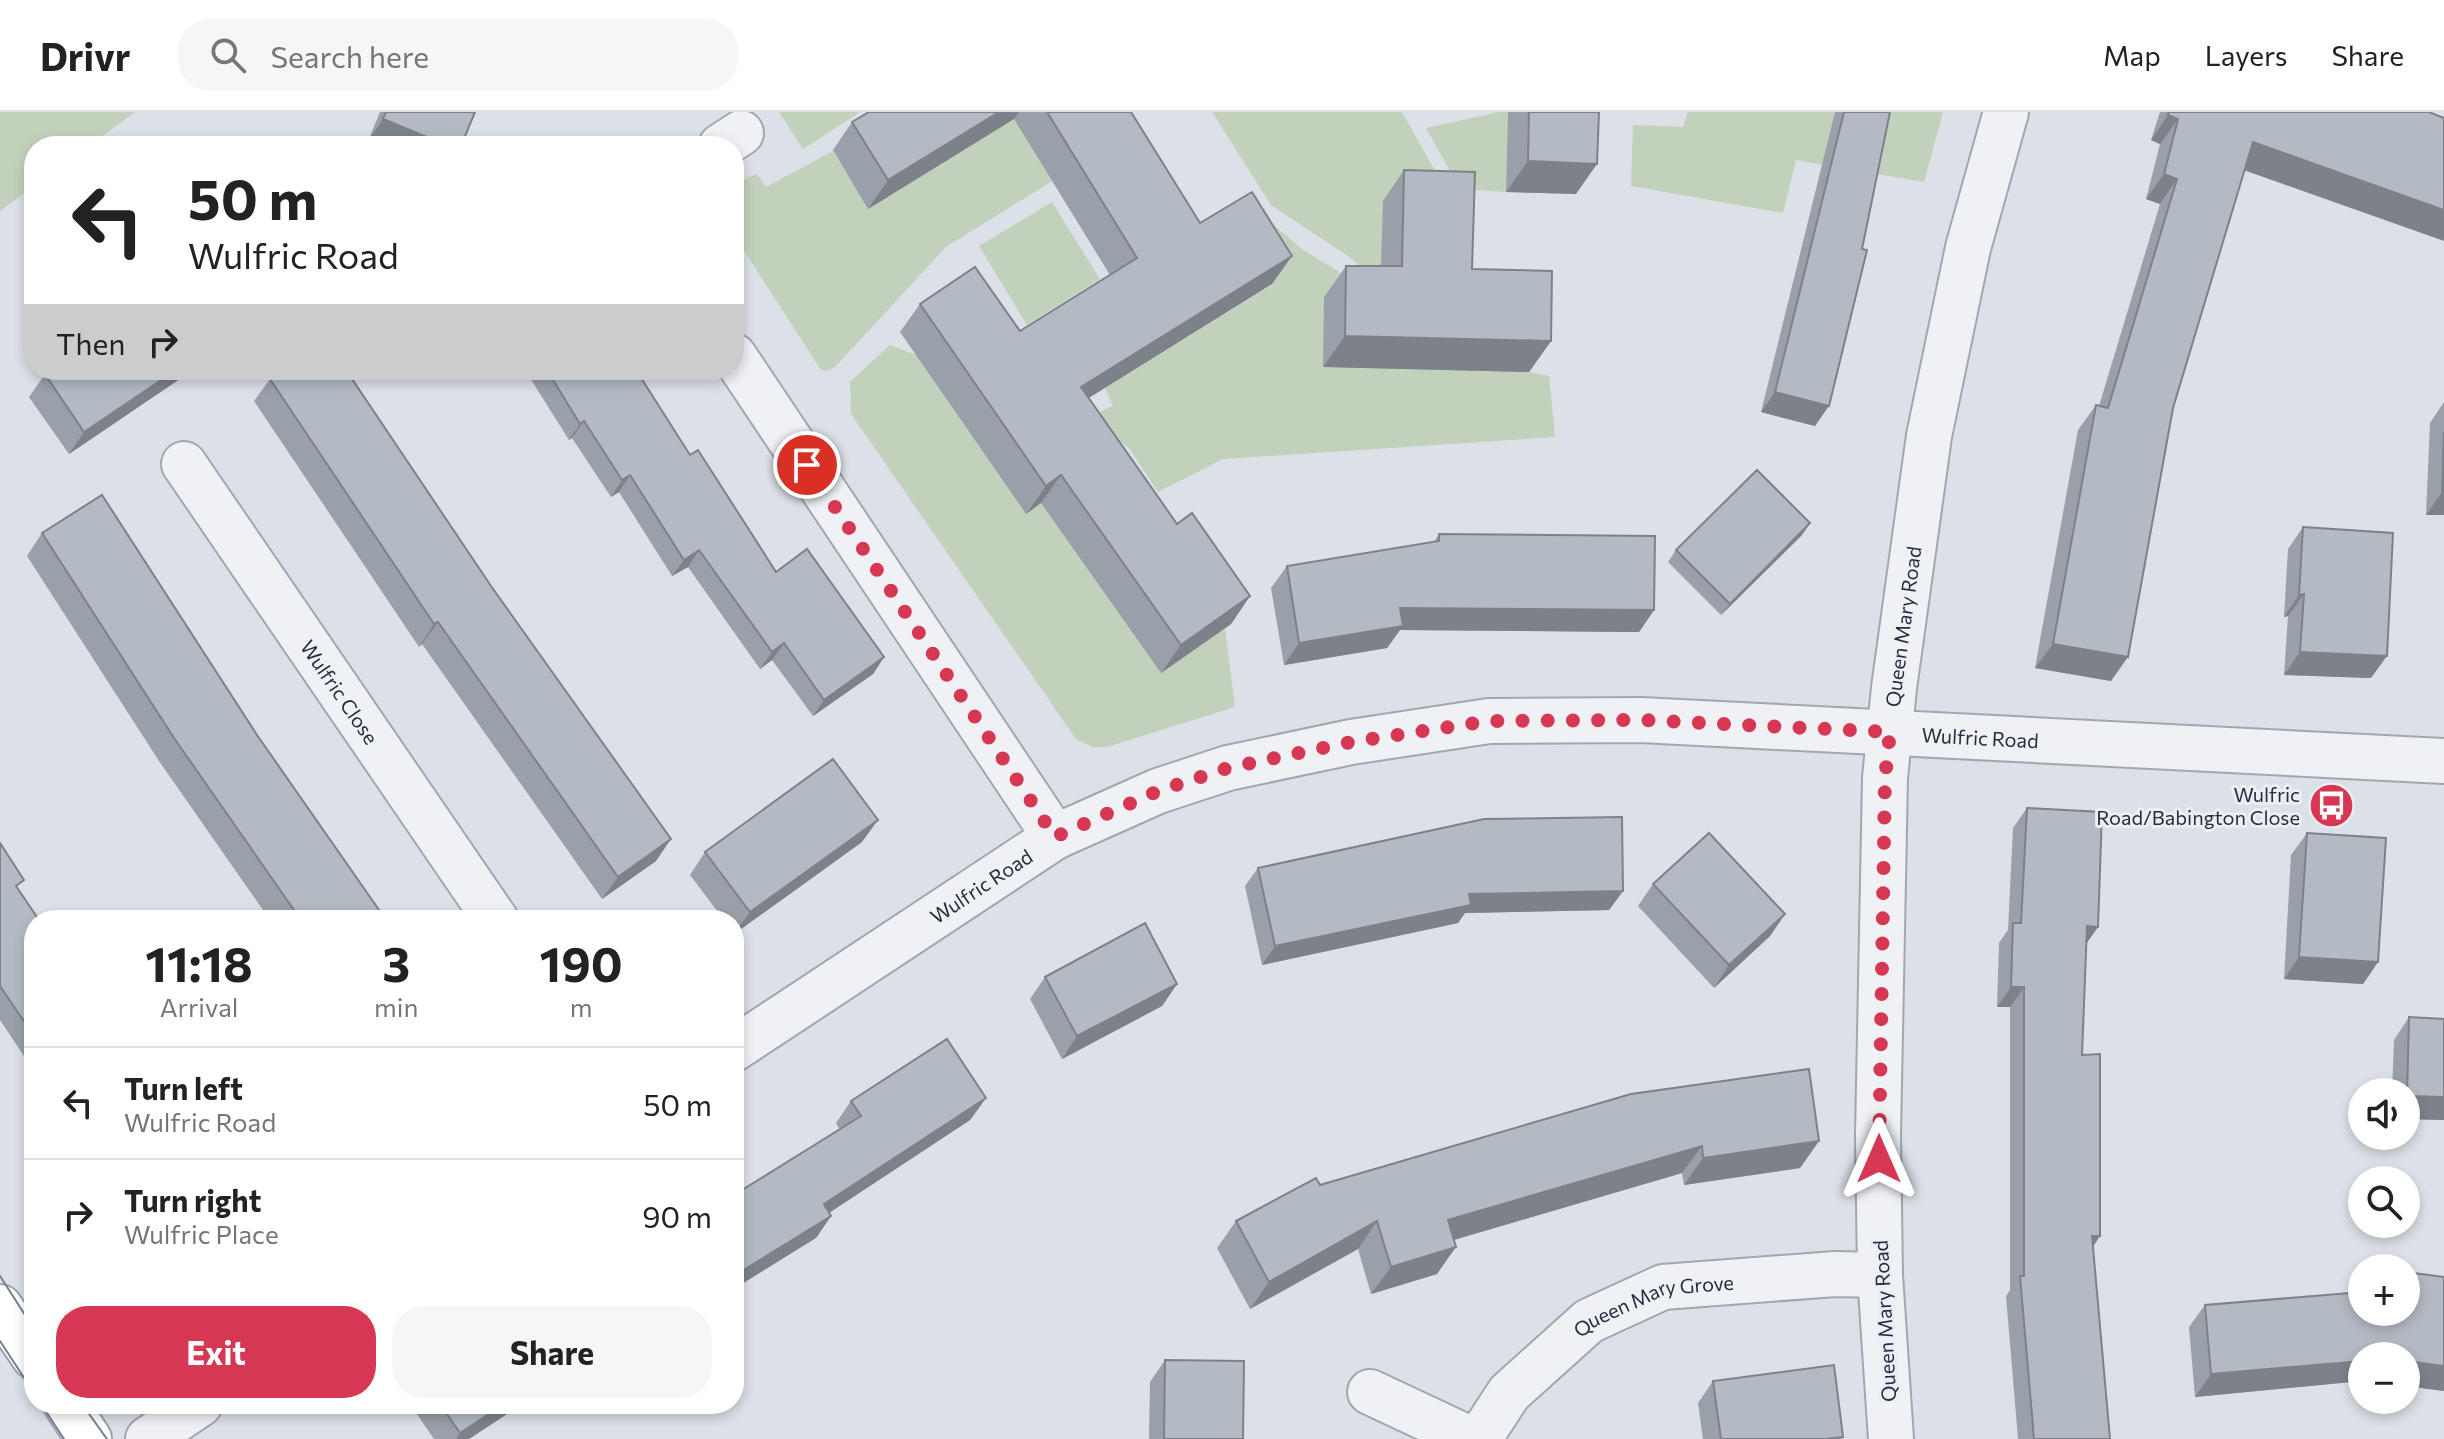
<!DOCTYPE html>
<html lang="en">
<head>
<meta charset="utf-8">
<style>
  :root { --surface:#fff; --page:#f6f6f6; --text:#222; --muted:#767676; --line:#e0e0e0; --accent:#d63752 }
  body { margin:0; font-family:Commissioner,sans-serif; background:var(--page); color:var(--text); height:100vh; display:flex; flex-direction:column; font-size:30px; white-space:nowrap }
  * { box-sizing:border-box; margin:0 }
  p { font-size:26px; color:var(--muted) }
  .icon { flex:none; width:44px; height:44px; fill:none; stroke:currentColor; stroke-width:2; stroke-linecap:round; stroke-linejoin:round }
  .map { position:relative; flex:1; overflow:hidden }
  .side { position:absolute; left:24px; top:798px; width:720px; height:504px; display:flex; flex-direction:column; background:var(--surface); border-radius:32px; box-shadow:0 4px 12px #0003 }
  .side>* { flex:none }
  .top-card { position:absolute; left:24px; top:24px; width:720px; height:244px; border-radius:32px; box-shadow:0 4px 12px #0003; background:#fff; color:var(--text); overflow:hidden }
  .buttons { position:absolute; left:2348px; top:966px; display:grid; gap:16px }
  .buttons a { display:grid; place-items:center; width:72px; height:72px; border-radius:50%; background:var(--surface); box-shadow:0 4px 12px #0003; font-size:40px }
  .pin { position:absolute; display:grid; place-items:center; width:68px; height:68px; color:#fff; margin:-34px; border:4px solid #fff; border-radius:50%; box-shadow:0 2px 8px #0007 }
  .me { position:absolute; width:88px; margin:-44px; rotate:0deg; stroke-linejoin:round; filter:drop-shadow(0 0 6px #0008) }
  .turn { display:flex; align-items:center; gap:28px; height:168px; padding:0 32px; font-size:36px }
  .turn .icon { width:104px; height:104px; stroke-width:2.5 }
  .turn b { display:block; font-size:56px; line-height:68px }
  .then { display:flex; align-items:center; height:76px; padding:0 32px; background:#0003; gap:16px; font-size:30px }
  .eta { display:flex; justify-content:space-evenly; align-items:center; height:136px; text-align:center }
  .eta b { font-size:48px; font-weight:700; line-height:56px }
  .cta { display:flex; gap:16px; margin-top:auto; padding:16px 32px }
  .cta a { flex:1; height:92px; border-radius:32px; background:var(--accent); color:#fff; font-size:32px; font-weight:700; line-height:92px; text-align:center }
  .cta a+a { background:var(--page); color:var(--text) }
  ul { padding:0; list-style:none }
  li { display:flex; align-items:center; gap:24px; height:112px; padding:0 32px; border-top:2px solid var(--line) }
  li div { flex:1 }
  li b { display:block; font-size:30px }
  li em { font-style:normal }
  header { display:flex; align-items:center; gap:48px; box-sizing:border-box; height:112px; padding:0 40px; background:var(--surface); border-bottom:2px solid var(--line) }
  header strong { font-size:38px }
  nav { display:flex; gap:44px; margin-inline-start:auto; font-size:28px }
  .search { width:560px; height:72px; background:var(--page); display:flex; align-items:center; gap:20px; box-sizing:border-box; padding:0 28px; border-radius:32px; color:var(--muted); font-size:30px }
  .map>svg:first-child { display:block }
  .green { fill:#c2d1bc }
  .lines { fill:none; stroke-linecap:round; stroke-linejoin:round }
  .street-casing { stroke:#a1a7b1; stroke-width:48 }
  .primary-casing { stroke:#9aa5b3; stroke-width:48 }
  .street { stroke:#eff1f5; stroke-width:44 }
  .primary { stroke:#fff; stroke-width:44 }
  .tram { stroke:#748091; stroke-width:2 }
  .wall { fill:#9aa0a9 }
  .shaded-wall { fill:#7d8289 }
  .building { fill:#b3bac4; stroke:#7d8289; stroke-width:2 }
  .route { stroke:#d63752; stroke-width:14; stroke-dasharray:0 25.2 }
  .labels { text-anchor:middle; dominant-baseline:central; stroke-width:6; stroke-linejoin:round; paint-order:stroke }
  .street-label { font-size:20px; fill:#252e3e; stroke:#ebeff5 }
  .poi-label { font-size:20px; fill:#252e3e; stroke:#ebeff5; text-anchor:end }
</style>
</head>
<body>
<header>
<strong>Drivr</strong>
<div class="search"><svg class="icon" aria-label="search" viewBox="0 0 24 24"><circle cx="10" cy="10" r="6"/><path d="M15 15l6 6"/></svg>Search here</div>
<nav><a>Map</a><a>Layers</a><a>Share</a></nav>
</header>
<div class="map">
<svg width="2444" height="1327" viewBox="0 0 2444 1327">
  <rect width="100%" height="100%" fill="#dce0e7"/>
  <!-- green -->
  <g class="green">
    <polygon points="0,0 135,0 89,34 34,34 34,74 0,99"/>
    <polygon points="779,0 860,0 803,37"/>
    <polygon points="1212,0 1402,0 1453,91 1380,171 1348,144 1271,93"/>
    <polygon points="1499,0 1508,0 1506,80 1460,77 1426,16"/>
    <polygon points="1688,0 1943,0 1924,70 1796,48 1783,101 1631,74 1633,13 1683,15"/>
    <polygon points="1017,5 1065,61 946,135 835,255 827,259 821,258 734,123 734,83 746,66 757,62 766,75 833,39 869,96"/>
    <polygon points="1052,90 1100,167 1027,213 979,134"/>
    <polygon points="1255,97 1303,138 1338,159 1357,185 1323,255 1529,260 1549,264 1555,325 1223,347 1158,380 1129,336 1085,306 1113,294 1105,276 1272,173"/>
    <polygon points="890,233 916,243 1026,402 1080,363 1223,501 1235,595 1107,635 1093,635 1076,627 851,302 850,270"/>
  </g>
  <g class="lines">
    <defs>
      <g id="street">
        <polyline points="721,34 741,21"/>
        <polyline points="734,244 1055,725"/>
        <path id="s1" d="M184,352l312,456"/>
        <path id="s2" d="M734,937l321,-212 103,-46 70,-23 123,-26 138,-21 152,-1 803,41"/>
        <polyline points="1370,1280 1470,1327"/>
        <polyline points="148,1327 200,1292"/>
        <path id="s3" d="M1479,1327l30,-46 80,-72 74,-34 172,-13 45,1"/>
        <path id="s4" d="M1891,1327l-11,-164 -2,-140 7,-357 9,-90 35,-252 39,-188 38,-136"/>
      </g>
      <g id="primary">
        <polyline points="0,1195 34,1245"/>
        <polyline points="66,1292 89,1327"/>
      </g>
    </defs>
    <!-- street casing -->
    <use href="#street" class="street-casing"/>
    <!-- primary casing -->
    <use href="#primary" class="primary-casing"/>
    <!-- street -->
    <use href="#street" class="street"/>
    <!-- primary -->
    <use href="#primary" class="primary"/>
    <!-- tram -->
    <g class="tram">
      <polyline points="0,1164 34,1217"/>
      <polyline points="0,1229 34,1281"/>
      <polyline points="41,1292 64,1327"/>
      <polyline points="82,1292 107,1327"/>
    </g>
  </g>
  <!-- wall -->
  <g class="wall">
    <polygon points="380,0 475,0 368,29"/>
    <polygon points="869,0 1131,0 1200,111 1272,172 1089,286 1177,412 1250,484 1231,512 1161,561 1041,391 1026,402 900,220 920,192 1020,219 1110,163 1014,7 868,97 833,38 852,10"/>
    <polygon points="1508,0 1599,0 1576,82 1506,80"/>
    <polygon points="1835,0 1890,0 1815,314 1761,300"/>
    <polygon points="2160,0 2429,0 2244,58 2173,296 2111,569 2035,556 2078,318 2096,293 2099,294 2160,92 2146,87 2160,32 2151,28"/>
    <polygon points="1404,58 1472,157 1551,229 1529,260 1323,255 1324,185 1346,154 1381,154 1383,89"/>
    <polygon points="193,258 69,342 29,285 45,262"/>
    <polygon points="525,258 636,258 690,343 776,460 884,545 873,562 813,604 772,548 760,557 688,455 672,464 619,380 611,385 572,326 569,328"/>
    <polygon points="270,267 656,749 602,787 422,532 419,535 254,289"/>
    <polygon points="2444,290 2444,403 2426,403 2430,311"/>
    <polygon points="2303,415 2371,566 2284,563 2288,504 2284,505 2288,437"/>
    <polygon points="42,421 386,808 270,808 159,649 27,444"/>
    <polygon points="1439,422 1654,498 1639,520 1400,518 1387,536 1284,553 1271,476 1287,454 1434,430"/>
    <polygon points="1802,423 1721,503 1668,450 1676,438"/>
    <polygon points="2027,696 2098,815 2086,831 2082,943 2100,1124 2093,1135 2110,1327 2018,1327 2006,1184 2010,1178 2010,895 1997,895 1999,831 2008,818 2013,716"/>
    <polygon points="2307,721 2378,850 2363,872 2284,867 2291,743"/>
    <polygon points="862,730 734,822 734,808 724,808 690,763 705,740"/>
    <polygon points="0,731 18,777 34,808 34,959 0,908"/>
    <polygon points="1258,756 1623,779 1609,798 1465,801 1458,811 1262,853 1245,774"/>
    <polygon points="1653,772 1785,802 1770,824 1714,876 1638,794"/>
    <polygon points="1045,865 1177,872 1162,894 1062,947 1030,887"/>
    <polygon points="2409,905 2444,907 2444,1008 2406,1007 2406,980 2392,980 2394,928"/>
    <polygon points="1631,982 1819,1029 1800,1056 1684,1073 1682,1061 1454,1128 1437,1162 1371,1182 1358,1137 1250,1197 1217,1136 1236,1109 1320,1073"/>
    <polygon points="986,986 970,1008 829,1101 831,1104 816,1126 840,1018 836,1011 851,989"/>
    <polygon points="2444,1165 2444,1279 2406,1274 2362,1244 2362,1269 2195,1285 2189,1215 2205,1193 2360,1180 2362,1176 2362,1200"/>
    <polygon points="1165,1248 1243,1327 1149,1327 1150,1270"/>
    <polygon points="1713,1269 1843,1325 1841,1327 1703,1327 1698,1291"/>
    <polygon points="410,1292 522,1292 469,1327 434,1327"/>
  </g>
  <!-- shaded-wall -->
  <g class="shaded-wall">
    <polygon points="999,0 1019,0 1014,7 868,97 888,68"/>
    <polygon points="2168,3 2178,7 2160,32 2151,28"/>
    <polygon points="383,7 449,34 380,34 368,29"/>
    <polygon points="2253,30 2444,98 2444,129 2235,55"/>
    <polygon points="1528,49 1597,52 1576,82 1506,80"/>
    <polygon points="2164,62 2177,67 2160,92 2146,87"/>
    <polygon points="1292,144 1272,172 1061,303 1081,275"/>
    <polygon points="1345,224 1551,229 1529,260 1323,255"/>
    <polygon points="176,258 193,258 69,342 84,320"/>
    <polygon points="1775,280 1829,294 1815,314 1761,300"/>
    <polygon points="584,309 572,326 569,328 580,312"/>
    <polygon points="630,363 619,380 611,385 622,368"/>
    <polygon points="1061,363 1041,391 1026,402 1046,374"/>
    <polygon points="2442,380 2444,380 2444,403 2426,403"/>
    <polygon points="1810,411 1802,423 1721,503 1730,492"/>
    <polygon points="699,438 688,455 672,464 684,448"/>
    <polygon points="2304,482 2288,504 2284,505 2299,483"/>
    <polygon points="1250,484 1231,512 1161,561 1181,533"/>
    <polygon points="1400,496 1654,498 1639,520 1400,518 1387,536 1284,553 1299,531"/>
    <polygon points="438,510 422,532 419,535 434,512"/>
    <polygon points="784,531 772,548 760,557 772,540"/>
    <polygon points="2053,532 2128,545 2111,569 2035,556"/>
    <polygon points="2300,540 2387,544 2371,566 2284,563"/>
    <polygon points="884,545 873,562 813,604 824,588"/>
    <polygon points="878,708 862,730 734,822 750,800"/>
    <polygon points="671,727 656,749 602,787 618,765"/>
    <polygon points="1623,779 1609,798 1465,801 1458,811 1262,853 1275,834 1469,782"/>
    <polygon points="1785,802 1770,824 1714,876 1729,853"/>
    <polygon points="2087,814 2098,815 2084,835"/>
    <polygon points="2299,845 2378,850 2363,872 2284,867"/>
    <polygon points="1177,872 1162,894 1062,947 1077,924"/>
    <polygon points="2011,875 2024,875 2010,895 1997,895"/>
    <polygon points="2407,984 2444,985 2444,1008 2406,1007"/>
    <polygon points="986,986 970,1008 809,1114 824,1092"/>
    <polygon points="1819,1029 1800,1056 1684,1073 1703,1046"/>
    <polygon points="1702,1034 1682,1061 1429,1135 1448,1108"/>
    <polygon points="831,1104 816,1126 734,1177 734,1164"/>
    <polygon points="1377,1109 1358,1137 1250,1197 1269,1170"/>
    <polygon points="2092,1124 2100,1124 2086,1144"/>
    <polygon points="1456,1135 1437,1162 1371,1182 1391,1155"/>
    <polygon points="2362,1249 2362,1269 2195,1285 2211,1262"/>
    <polygon points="2406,1249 2444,1254 2444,1279 2406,1274"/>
    <polygon points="504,1292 522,1292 469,1327 456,1327 460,1321"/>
  </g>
  <!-- building -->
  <g class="building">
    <polygon points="386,0 475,0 461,34 449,34 383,7"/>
    <polygon points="869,0 999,0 888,68 852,10"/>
    <polygon points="1047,0 1131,0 1200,111 1252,80 1292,144 1081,275 1177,412 1192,401 1250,484 1181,533 1061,363 1046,374 920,192 975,155 1020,219 1137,146"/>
    <polygon points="1529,0 1599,0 1597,52 1528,49"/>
    <polygon points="1844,0 1890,0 1862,137 1867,138 1829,294 1775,280"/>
    <polygon points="2169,0 2429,0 2444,6 2444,98 2253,30 2173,296 2128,545 2053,532 2096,293 2108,296 2177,67 2164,62 2178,7 2168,3"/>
    <polygon points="1404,58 1475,60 1472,157 1552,159 1551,229 1345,224 1346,154 1402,154"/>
    <polygon points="51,258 176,258 84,320 45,262"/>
    <polygon points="283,258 346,258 491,474 671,727 618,765 438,510 434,512 270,267"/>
    <polygon points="547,258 636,258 690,343 698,338 776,460 807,437 884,545 824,588 784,531 772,540 699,438 684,448 630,363 622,368 584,309 580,312"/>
    <polygon points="2444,320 2444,380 2442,380"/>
    <polygon points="1757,358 1810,411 1730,492 1676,438"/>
    <polygon points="102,383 257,623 386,808 301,808 174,626 42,421"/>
    <polygon points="2303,415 2393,421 2387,544 2300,540 2304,482 2299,483"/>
    <polygon points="1439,422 1655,424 1654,498 1400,496 1403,514 1299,531 1287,454 1439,429"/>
    <polygon points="833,647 878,708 750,800 705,740"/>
    <polygon points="2027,696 2102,700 2098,815 2087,814 2082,943 2100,942 2100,1124 2092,1124 2110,1327 2034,1327 2020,1164 2024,1164 2024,875 2011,875 2013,811 2021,811"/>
    <polygon points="1622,705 1623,779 1469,782 1471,793 1275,834 1258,756 1484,707"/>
    <polygon points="1709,721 1785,802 1729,853 1653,772"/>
    <polygon points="2307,721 2386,726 2378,850 2299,845"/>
    <polygon points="0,731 24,768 16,774 39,808 34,808 34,924 0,874"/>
    <polygon points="1145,811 1177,872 1077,924 1045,865"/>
    <polygon points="2409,905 2444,907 2444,985 2407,984"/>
    <polygon points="947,927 986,986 824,1092 831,1104 734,1164 734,1083 861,1004 851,989"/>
    <polygon points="1809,957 1819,1029 1703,1046 1702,1034 1448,1108 1456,1135 1391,1155 1377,1109 1269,1170 1236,1109 1316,1066 1320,1073 1631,982"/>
    <polygon points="2406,1160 2444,1165 2444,1254 2406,1249 2406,1244 2362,1244 2362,1249 2211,1262 2205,1193 2362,1180 2362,1200 2406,1200"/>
    <polygon points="1165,1248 1244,1249 1243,1327 1164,1327"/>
    <polygon points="1834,1253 1843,1325 1826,1327 1721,1327 1713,1269"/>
    <polygon points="440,1292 504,1292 460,1321"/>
  </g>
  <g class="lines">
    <!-- route -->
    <polyline class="route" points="807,353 1055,725 1158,679 1228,656 1351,630 1489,609 1641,608 1890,620 1885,666 1879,1047"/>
  </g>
  <!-- icons -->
  <defs>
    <symbol id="bus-disc" viewBox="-11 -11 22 22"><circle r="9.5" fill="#d63752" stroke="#ebeff5"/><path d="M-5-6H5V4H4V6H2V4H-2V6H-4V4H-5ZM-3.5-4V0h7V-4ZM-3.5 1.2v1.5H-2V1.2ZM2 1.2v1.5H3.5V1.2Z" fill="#fff"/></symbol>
  </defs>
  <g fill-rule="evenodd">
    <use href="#bus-disc" x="2306" y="668" width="51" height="51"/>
  </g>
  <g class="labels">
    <!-- street labels -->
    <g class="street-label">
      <text stroke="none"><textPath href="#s4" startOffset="814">Queen Mary Road</textPath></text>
      <text stroke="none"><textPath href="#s1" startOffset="276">Wulfric Close</textPath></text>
      <text stroke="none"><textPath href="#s2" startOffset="1328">Wulfric Road</textPath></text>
      <text stroke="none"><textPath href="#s2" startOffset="296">Wulfric Road</textPath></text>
      <text stroke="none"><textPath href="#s3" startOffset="230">Queen Mary Grove</textPath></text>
      <text transform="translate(1884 1209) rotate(-93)">Queen Mary Road</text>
    </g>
    <!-- poi labels -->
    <g class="poi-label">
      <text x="2300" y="682">Wulfric<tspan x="2300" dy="23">Road/Babington Close</tspan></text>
    </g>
  </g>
</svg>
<div class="buttons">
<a><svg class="icon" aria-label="sound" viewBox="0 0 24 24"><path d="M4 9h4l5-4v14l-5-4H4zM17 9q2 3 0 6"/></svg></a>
<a><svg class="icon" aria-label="search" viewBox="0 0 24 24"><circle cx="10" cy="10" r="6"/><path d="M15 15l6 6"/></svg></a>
<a>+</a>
<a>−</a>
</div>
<div class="pin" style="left:807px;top:353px;background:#d93025"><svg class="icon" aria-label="arrive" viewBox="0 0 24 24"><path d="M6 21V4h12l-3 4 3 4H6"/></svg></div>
<svg class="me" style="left:1879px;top:1047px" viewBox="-20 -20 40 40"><path d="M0-17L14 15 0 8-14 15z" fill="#d63752" stroke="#fff" stroke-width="4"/></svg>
<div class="top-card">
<div class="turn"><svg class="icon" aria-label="left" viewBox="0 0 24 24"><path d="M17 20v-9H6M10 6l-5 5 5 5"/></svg><div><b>50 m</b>Wulfric Road</div></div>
<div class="then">Then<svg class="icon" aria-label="right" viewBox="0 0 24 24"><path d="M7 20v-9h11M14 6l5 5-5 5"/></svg></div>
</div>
<section class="side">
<div class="eta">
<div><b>11:18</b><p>Arrival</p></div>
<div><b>3</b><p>min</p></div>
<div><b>190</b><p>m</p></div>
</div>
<ul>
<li><svg class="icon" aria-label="left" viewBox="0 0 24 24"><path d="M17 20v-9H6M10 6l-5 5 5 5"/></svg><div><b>Turn left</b><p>Wulfric Road</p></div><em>50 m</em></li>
<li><svg class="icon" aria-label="right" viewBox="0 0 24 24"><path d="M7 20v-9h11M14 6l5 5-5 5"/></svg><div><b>Turn right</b><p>Wulfric Place</p></div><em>90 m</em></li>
</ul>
<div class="cta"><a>Exit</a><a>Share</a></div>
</section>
</div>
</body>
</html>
